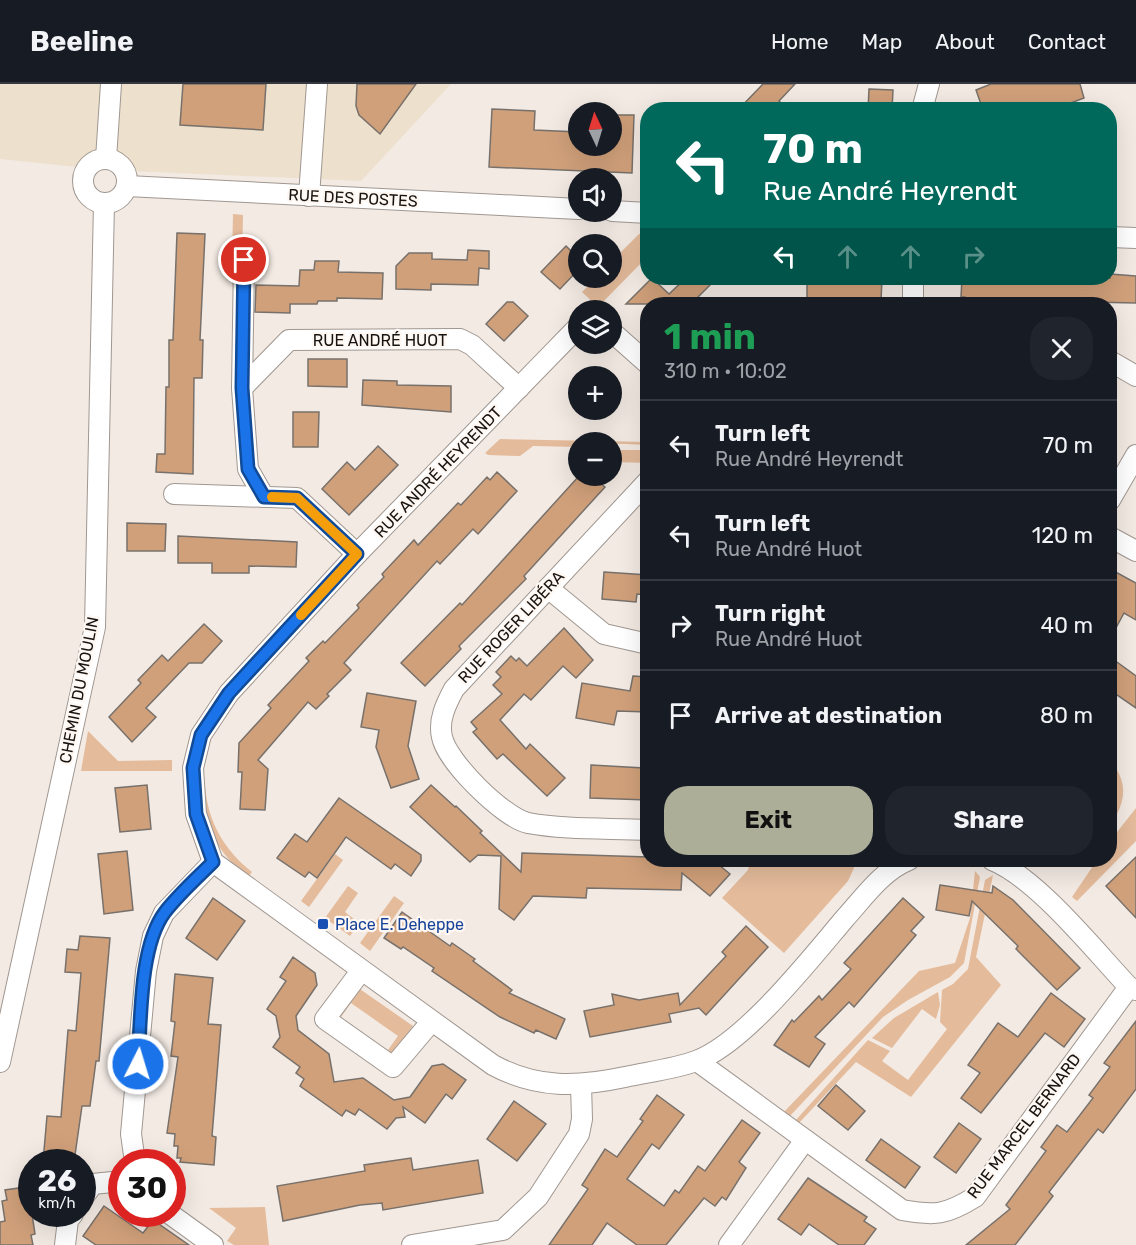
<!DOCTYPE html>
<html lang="en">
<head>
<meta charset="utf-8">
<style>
  :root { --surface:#171b24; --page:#20242c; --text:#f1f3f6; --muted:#9ea1a6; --line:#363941; --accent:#adae98 }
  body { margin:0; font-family:Rubik,sans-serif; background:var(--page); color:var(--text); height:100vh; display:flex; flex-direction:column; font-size:22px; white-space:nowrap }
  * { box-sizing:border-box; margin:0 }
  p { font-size:20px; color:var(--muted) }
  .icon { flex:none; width:33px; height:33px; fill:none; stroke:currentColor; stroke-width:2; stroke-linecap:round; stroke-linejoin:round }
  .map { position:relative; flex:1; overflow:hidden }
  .drawer { position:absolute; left:640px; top:213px; width:477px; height:570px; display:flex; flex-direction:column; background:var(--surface); border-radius:24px; box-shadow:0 6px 24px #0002 }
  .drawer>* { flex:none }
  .guide { position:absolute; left:640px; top:18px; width:477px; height:183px; border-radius:24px; box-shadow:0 6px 24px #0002; background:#00695c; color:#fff; overflow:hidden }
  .needle { width:39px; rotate:356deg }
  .controls { position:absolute; left:568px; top:18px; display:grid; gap:12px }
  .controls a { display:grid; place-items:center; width:54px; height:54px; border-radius:50%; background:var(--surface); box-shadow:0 6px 24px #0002; font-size:30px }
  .speed { position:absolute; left:18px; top:1065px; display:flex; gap:12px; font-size:30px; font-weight:700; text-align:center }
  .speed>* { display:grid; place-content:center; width:78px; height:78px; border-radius:50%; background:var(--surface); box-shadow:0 6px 24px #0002; line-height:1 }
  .speed small { font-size:15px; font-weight:400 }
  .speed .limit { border:9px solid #d22; background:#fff; color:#111 }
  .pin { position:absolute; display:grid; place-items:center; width:51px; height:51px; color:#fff; margin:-26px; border:3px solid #fff; border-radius:50%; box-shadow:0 2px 6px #0007 }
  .me { position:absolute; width:66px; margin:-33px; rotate:5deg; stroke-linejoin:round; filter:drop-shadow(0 0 4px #0008) }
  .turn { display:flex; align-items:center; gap:21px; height:126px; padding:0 24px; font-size:27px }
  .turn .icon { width:78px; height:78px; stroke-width:2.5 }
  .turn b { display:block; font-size:42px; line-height:51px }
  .lanes { display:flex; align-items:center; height:57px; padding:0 24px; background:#0003; justify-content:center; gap:30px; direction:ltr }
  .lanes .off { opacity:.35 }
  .round { display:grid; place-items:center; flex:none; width:63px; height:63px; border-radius:24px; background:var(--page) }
  .head { display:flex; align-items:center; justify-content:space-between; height:102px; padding:0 24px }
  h1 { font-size:36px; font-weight:700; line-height:45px; color:#1e9e55 }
  .action { display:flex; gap:12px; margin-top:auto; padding:12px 24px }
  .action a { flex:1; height:69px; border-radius:24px; background:var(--accent); color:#111; font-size:24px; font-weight:700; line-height:69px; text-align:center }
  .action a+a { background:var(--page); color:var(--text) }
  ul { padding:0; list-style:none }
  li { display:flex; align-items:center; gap:18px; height:90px; padding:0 24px; border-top:2px solid var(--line) }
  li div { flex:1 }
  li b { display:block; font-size:22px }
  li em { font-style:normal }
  header { display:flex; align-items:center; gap:36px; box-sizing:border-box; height:84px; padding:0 30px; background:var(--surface); border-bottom:2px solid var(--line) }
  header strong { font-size:28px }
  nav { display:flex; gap:33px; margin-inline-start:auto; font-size:21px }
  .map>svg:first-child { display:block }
  .commercial { fill:#ede0cc }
  .green { fill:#e4bb9b }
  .building { fill:#d0a07a; stroke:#78716b; stroke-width:1.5 }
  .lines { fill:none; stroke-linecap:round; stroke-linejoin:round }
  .minor-casing { stroke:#a09791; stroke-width:22 }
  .minor { stroke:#fff; stroke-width:20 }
  .route-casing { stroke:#114b97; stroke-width:15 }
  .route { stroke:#1a73e8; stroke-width:10 }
  .slow { stroke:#f59e0b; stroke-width:10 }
  .transit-dot { fill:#1a4fb4; stroke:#fff7f2; stroke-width:2 }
  .labels { text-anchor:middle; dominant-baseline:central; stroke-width:4.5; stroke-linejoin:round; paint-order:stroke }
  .street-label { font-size:16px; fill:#161310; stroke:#fff7f2 }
  .transit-label { font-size:16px; fill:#164399; stroke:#fff7f2; text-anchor:start }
</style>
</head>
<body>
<header>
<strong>Beeline</strong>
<nav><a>Home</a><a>Map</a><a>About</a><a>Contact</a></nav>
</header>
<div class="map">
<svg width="1136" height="1161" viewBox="0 0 1136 1161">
  <rect width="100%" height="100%" fill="#f3eae3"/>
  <!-- commercial -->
  <polygon class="commercial" points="0,0 451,0 361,97 107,86 0,75"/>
  <!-- green -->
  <g class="green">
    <polygon points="233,130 243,131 242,176 232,176"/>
    <polygon points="639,150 648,150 648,172 598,223 582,208 596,194 612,194 612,177"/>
    <polygon points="500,355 648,358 648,361 579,358 579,363 533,362 520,372 488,371 485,369"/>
    <polygon points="612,366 648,366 648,379 612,378"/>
    <polygon points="88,647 118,677 172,676 172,687 81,687"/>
    <path d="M1110,676c19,23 16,42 0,66z"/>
    <path d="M205,702c3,36 19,64 47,86l-4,5c-33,-26 -41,-50 -48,-90z"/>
    <polygon points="1136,724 1136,757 1077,817 1072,813 1097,776 1110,776 1110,757"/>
    <polygon points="335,770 343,776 309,823 301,817"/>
    <polygon points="750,776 851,776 854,784 848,797 784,869 722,814 748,786"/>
    <polygon points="975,787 980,793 964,879 950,893 908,916 883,933 789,1033 783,1029 919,887 955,879 970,834"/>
    <polygon points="993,791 976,873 1001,901 911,1013 856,978 799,1039 795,1037 868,956 890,967 882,977 908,996 947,945 940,938 942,906 953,900 968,885 985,796"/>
    <polygon points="348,802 358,809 345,828 359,839 350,852 325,834"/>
    <polygon points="394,812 404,819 370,867 360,859"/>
    <polygon points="354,901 413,942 393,970 388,966 398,952 351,919 341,933 335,929"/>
    <polygon points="938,908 940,921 936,935 922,925 892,964 872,954 894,934"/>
    <polygon points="265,1123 269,1161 234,1161 227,1157 236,1144 209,1124"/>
  </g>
  <!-- building -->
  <g class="building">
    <polygon points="183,0 266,0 263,46 180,41"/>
    <polygon points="357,0 416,0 380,50 359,31 356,22"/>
    <polygon points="763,0 795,0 779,17 788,26 738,26"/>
    <polygon points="991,0 1080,0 1084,14 1052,26 983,26 976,6"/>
    <polygon points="869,5 893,6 892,26 868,26"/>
    <polygon points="492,25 535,27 534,46 579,48 579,62 612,62 612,31 634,31 632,89 489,83"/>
    <polygon points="177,149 205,150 200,256 203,256 202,294 194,294 193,390 156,388 157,370 165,370 166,303 169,303 169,256 173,256"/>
    <polygon points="566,162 579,175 579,185 560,205 541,188"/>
    <polygon points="468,166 489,167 489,185 479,184 478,201 431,200 431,206 396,205 396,182 409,169 432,169 432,175 467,176"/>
    <polygon points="315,177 339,177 338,188 383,189 382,215 337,214 337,217 318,217 317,220 290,220 290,229 255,228 256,201 299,202 300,186 314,186"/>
    <polygon points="1110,190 1136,192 1136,219 990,216 990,220 964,220 965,213 961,213 962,194 1110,194"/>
    <polygon points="652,194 669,210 686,194 717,194 691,220 626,220"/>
    <polygon points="807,194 882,194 881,217 807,215"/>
    <polygon points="507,218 513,218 528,232 504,257 486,240"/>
    <polygon points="308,275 347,275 347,303 308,302"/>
    <polygon points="363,296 397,297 397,301 451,302 451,328 362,321"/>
    <polygon points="293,328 319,328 318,363 293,363"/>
    <polygon points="378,362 398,381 349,431 322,405 347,378 355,386"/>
    <polygon points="497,388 517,407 478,450 473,445 440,480 437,477 344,579 351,586 327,610 329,612 316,625 308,618 258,676 268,685 265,726 240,725 242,688 238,688 239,659 271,624 268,621 309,577 306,574 323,557 325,559 359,524 357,521 384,493 382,490 414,456 418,461 458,419 461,421 487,393 490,396"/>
    <polygon points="579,392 592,392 605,403 524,492 526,495 459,562 461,565 425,602 401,579 460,519 462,521"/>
    <polygon points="127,439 166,440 165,467 127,467"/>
    <polygon points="178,452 297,458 296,483 249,482 249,489 212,489 212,479 178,479"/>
    <polygon points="1110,485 1136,499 1136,536 1124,529 1110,555"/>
    <polygon points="604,488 648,491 647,511 637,510 636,518 602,515"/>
    <polygon points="204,540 222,557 202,579 189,579 146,624 156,633 132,658 109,633 141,599 138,596 162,571 168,577"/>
    <polygon points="564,544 593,576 576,594 563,582 531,616 524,610 500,636 526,665 530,660 565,694 547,712 503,670 497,675 473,648 477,645 471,638 502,610 493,601 501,593 496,588 511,572 516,577 519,574 527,582"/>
    <polygon points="1110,573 1136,592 1136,624 1110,606"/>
    <polygon points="633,592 648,593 648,628 617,627 614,641 576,634 582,599 630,607"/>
    <polygon points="367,609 416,617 408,662 419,695 391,704 376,663 379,646 361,643"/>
    <polygon points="591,681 644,684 644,688 648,688 648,716 590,714"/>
    <polygon points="147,701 151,745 120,748 115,704"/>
    <polygon points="431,701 455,723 456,722 482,747 480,749 521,788 522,769 648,773 648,776 713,776 730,790 710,812 682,789 681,806 587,804 586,814 533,812 514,836 499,825 501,772 478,771 470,778 410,723"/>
    <polygon points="339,714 421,771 421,777 411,792 395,780 391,785 346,753 317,794 309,788 305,793 277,774 295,750 307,758"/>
    <polygon points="127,767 133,826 104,830 98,770"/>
    <polygon points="1136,773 1136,834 1106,802"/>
    <polygon points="940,801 992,809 993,802 1013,816 1080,884 1057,906 1016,865 1018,862 972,817 969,832 936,826"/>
    <polygon points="213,814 245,837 217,876 186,854"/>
    <polygon points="903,814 924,833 911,847 916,851 854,923 849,918 815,953 825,960 809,983 774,961 792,936 794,938 819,912 822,916 851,885 844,879"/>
    <polygon points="402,828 450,862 452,859 475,875 473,877 512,906 509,909 565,935 556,955 536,946 534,949 500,933 432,887 434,884 403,863 401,865 384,854"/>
    <polygon points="746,842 768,863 706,931 699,924 669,930 671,938 590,953 584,927 614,921 612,910 639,916 678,909 680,921 726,872 722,868"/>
    <polygon points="80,852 110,854 99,977 96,977 90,1022 82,1022 74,1078 43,1078 47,1032 61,1033 68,946 76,947 81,889 65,888 67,865 78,866"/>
    <polygon points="293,873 315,889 317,901 296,932 298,946 329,970 334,998 363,994 394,1016 410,1013 432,982 443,980 466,996 452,1015 446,1010 425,1039 403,1023 405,1033 396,1034 387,1045 359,1025 355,1031 346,1026 342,1032 300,1002 304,995 296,989 300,983 273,963 280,953 276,932 267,925 286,897 280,893"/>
    <polygon points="175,890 213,894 208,940 221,941 212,1052 216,1053 214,1081 180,1078 181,1074 177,1074 178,1062 174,1062 175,1050 167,1049 178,973 171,972 175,938 171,937"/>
    <polygon points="1051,909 1085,935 1064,963 1045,949 981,1029 961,1014 980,989 968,981 998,939 1018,953"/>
    <polygon points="1136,937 1136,1005 1103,1049 1098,1045 1049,1108 1053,1112 1015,1161 966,1161 1010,1125 1006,1121 1046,1067 1041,1063 1057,1041 1067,1048 1093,1014 1089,1011 1110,983 1104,979"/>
    <polygon points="836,1001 865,1027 848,1046 818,1022"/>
    <polygon points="657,1011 684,1031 659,1065 652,1060 627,1095 664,1122 675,1106 679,1109 698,1082 705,1087 742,1036 760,1049 739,1078 746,1084 726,1116 722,1113 715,1122 704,1114 666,1161 637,1161 607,1139 592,1161 549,1161 588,1105 582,1101 605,1065 617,1073 643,1037 640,1035"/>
    <polygon points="514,1017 546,1040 517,1077 487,1055"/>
    <polygon points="959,1039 981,1055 956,1089 934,1073"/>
    <polygon points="881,1055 920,1083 905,1104 866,1076"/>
    <polygon points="411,1074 413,1086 478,1076 483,1109 383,1126 382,1119 360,1121 283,1137 277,1102 365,1087 364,1081"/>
    <polygon points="808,1094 867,1133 864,1137 876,1145 864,1161 839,1161 809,1140 801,1151 778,1135"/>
    <polygon points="32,1102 32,1130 35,1150 31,1151 33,1161 0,1161 0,1138 5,1137 2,1117 7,1116 5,1106"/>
    <polygon points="104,1122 143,1149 153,1136 189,1161 96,1161 83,1152"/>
  </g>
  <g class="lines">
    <defs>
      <g id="minor">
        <polyline points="922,26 929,0"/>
        <circle cx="105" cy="97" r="22"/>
        <polyline points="106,75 111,0"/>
        <polyline points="127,102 579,125"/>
        <polyline points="309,112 317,0"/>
        <polyline points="612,127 648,129"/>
        <polyline points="1110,153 1136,154"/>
        <polyline points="244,176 242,304 248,385 264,413"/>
        <polyline points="913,220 913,194"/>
        <path d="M579,242l-222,228 -128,139 -28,42 -8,33 3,46 17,48 280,203c44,24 85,22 132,12 23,-5 49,-8 71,-16 49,-18 115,-103 150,-144 18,-20 37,-47 63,-57"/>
        <polyline points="612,248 648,280"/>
        <polyline points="1110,277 1136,292"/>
        <polyline points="242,304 289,256 460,255 472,261 519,304"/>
        <path d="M648,397l-194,208c-8,15 -16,31 -12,48 5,25 62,81 86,86 37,7 82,5 120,7"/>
        <polyline points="174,410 297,414 357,470"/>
        <polyline points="1110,416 1136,371"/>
        <polyline points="1110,453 1136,467"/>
        <polyline points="548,504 604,550 648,560"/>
        <path d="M992,776c45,18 102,90 137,127l7,3"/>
        <polyline points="361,887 325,935 393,983 431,938"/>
        <path d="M697,977l205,149c33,6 44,5 73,-13l154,-210"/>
        <polyline points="0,978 95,543 104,119"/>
        <polyline points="135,1078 131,1050 146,887 153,852 164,829 213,778"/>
        <polyline points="82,1115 93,1100 122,1097"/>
        <polyline points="170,1130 213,1161"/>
        <polyline points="65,1161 68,1136 73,1130"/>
        <polyline points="412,1161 503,1146 538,1113 579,1050 582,1035 581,1001"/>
        <polyline points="729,1161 805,1056"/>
      </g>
    </defs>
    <!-- minor casing -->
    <use href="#minor" class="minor-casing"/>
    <!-- minor -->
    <use href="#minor" class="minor"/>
  </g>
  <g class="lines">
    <defs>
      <path id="route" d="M138,980c3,-42 1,-118 27,-152 14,-18 32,-34 48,-50l-17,-48 -3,-46 8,-33 28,-42 128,-139 -60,-56 -33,-1 -16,-28 -6,-81 2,-128"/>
    </defs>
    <!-- route casing -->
    <use href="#route" class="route-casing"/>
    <!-- route -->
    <use href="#route" class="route"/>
    <!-- slow -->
    <polyline class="slow" points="272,413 297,414 357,470 301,531"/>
  </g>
  <!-- markers -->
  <rect class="transit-dot" x="317" y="834" width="12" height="12" rx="3"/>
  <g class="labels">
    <!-- street labels -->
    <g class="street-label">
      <text transform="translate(353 114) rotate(3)">RUE DES POSTES</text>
      <text x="380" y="256">RUE ANDRÉ HUOT</text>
      <text transform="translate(438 388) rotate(-46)">RUE ANDRÉ HEYRENDT</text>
      <text transform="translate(511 543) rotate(-47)">RUE ROGER LIBÉRA</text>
      <text transform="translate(79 606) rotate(-79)">CHEMIN DU MOULIN</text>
      <text transform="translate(1024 1042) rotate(-53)">RUE MARCEL BERNARD</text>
    </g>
    <!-- transit labels -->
    <g class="transit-label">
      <text x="335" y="840">Place E. Deheppe</text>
    </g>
  </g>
</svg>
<div class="controls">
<a><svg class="needle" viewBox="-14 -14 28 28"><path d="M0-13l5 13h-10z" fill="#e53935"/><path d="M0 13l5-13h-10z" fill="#9ea1a6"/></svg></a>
<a><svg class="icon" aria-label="sound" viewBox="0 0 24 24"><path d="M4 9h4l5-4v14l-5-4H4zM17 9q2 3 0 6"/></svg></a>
<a><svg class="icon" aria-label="search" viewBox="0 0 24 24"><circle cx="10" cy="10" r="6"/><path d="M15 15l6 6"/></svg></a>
<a><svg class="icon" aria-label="layers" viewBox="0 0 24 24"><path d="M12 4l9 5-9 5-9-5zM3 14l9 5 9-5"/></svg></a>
<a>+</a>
<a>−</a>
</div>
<div class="speed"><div>26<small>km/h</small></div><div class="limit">30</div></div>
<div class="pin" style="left:244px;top:176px;background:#d93025"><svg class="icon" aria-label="arrive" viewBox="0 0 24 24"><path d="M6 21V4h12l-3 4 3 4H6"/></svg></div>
<svg class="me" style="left:138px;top:980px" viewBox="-20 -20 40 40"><circle r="17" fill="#1a73e8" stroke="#fff" stroke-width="3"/><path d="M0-11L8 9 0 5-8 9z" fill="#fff"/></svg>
<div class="guide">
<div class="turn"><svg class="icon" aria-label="left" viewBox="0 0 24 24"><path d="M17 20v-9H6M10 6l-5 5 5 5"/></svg><div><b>70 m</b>Rue André Heyrendt</div></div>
<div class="lanes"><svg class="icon" aria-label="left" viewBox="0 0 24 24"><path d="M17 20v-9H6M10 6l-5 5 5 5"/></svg><svg class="icon off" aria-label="ahead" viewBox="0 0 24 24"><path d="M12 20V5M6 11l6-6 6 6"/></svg><svg class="icon off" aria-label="ahead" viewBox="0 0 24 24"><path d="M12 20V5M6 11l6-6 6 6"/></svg><svg class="icon off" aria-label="right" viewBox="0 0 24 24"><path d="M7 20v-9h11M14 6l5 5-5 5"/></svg></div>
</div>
<section class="drawer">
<div class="head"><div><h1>1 min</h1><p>310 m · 10:02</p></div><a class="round"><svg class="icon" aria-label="close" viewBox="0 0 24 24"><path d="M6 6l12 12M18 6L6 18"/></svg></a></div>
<ul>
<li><svg class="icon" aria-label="left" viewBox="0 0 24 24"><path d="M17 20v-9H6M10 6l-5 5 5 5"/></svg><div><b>Turn left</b><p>Rue André Heyrendt</p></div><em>70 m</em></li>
<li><svg class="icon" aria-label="left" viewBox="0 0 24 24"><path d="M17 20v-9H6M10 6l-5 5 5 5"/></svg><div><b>Turn left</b><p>Rue André Huot</p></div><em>120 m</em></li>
<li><svg class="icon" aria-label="right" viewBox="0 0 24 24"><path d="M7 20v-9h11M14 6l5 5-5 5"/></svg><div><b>Turn right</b><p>Rue André Huot</p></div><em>40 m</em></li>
<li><svg class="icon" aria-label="arrive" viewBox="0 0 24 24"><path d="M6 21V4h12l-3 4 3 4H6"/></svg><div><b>Arrive at destination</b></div><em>80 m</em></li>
</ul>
<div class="action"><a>Exit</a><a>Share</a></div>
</section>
</div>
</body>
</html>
